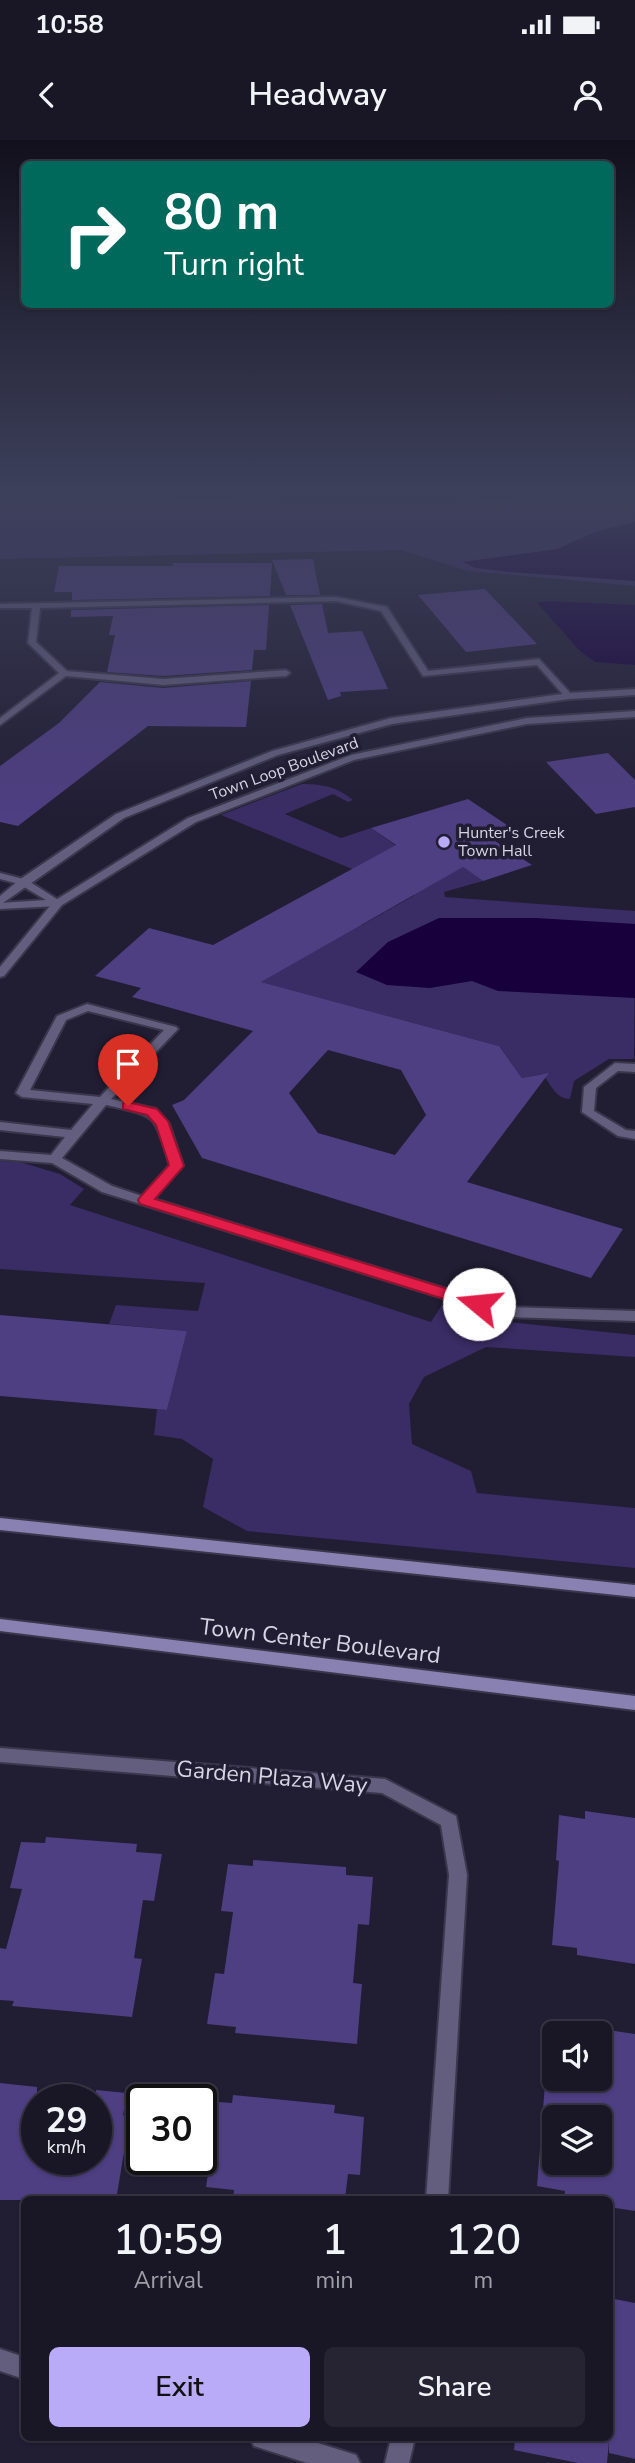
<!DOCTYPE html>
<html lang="en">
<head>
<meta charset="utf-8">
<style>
  :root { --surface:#191626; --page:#262332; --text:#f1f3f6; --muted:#9f9fa7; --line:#373543; --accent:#b9abf7 }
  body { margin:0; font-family:"Nunito Sans",sans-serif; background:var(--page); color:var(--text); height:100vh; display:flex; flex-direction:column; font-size:26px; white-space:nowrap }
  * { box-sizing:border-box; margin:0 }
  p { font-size:23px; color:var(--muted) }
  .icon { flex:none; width:38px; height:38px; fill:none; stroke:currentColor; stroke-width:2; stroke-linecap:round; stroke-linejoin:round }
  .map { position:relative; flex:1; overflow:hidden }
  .details { position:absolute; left:21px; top:2056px; width:592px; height:245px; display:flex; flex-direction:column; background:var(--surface); border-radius:10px; box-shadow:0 2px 5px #0004,0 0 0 2px var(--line) }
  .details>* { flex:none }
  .hud { position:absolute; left:21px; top:21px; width:593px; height:147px; border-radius:10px; box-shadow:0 2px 5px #0004,0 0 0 2px var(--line); background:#00695c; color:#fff; overflow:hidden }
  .controls { position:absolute; left:542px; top:1881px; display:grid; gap:14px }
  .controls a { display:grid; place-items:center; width:70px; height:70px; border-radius:10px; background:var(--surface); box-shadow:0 2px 5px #0004,0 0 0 2px var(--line); font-size:35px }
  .speed { position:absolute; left:21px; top:1944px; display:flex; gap:14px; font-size:35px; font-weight:700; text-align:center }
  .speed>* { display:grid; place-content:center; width:91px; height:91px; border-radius:50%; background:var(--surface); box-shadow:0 2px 5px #0004,0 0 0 2px var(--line); line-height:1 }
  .speed small { font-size:18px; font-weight:400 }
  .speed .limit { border:4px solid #111; border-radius:10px; background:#fff; color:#111 }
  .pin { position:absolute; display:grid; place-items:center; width:60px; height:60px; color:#fff; margin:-72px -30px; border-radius:50% 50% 50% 0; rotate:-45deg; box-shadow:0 0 7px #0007 }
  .pin .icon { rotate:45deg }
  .me { position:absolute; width:77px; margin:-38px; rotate:287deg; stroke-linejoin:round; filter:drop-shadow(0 0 5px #0008) }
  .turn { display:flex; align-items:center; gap:24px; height:147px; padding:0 28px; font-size:32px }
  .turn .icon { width:91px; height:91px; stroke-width:2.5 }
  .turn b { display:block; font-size:49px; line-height:60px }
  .eta { display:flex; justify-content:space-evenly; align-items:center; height:119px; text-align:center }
  .eta b { font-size:42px; font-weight:600; line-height:49px }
  .button { display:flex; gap:14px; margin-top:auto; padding:14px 28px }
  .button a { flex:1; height:80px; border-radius:10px; background:var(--accent); color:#111; font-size:28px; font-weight:600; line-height:80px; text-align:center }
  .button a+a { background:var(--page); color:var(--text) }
  .status { display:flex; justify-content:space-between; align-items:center; height:49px; padding:0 35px; background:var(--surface); direction:ltr }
  .status svg { height:19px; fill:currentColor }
  header { display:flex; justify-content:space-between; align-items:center; height:91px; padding:0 28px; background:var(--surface); font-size:32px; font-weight:600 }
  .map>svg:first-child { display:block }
  .green { fill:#3a2c64 }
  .water { fill:#17003c }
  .building { fill:#4e3e82; fill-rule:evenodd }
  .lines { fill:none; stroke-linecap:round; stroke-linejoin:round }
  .minor-casing { stroke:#3a374c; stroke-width:4 }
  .tertiary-casing { stroke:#3a374c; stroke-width:4 }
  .secondary-casing { stroke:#3a374c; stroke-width:4 }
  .minor { fill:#635e7d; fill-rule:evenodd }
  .tertiary { fill:#635e7d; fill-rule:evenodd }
  .secondary { fill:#8a81b3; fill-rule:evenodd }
  .route { fill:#e11d48; stroke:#92132f; stroke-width:2 }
  .poi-dot { fill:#b9abf7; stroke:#211d33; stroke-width:2.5 }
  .labels { text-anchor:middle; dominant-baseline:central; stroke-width:7; stroke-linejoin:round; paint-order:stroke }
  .far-street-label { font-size:16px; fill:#d6d4e3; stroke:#211d33 }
  .far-poi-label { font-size:16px; fill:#d6d4e3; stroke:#211d33; text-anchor:start }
  .near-street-label { font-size:23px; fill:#d6d4e3; stroke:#211d33 }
</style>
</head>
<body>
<div class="status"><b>10:58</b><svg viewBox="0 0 49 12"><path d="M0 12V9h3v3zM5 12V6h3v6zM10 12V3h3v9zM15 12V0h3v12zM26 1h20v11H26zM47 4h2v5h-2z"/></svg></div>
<header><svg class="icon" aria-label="back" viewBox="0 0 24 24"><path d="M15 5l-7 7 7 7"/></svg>Headway<svg class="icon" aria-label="person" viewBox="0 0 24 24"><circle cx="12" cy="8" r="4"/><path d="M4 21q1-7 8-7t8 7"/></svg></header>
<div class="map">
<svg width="635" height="2323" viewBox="0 0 635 2323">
  <rect width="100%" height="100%" fill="#211d33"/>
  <!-- green -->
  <g class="green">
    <polygon points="635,354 635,446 468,431 401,410 0,419 0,356 398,364"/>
    <path d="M302,644c21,0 35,3 51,16l-5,2 -15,-8 -48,20 56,24 30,-10 41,29 26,-8 45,32 -39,11 1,5 190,14 -1,148h-25l-35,22 -4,18c-14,0 -20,-15 -27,-25l-21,4 -23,-32 -302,-81 102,-66 63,26 53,-30 -194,-80z"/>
    <polygon points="0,1021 20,1022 60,1034 84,1049 70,1065 431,1182 442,1165 489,1180 635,1195 635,1217 486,1207 424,1237 409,1264 412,1304 471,1331 477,1353 635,1368 635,1428 247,1391 203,1367 213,1319 182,1299 154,1295 157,1269 167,1270 187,1191 109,1184 116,1165 198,1171 205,1143 0,1129"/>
  </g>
  <!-- water -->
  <g class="water">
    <polygon points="635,382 635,441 510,432 476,428 462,422 557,409 594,392"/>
    <polygon points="547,461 635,465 635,525 595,522 580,511 537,463"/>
    <polygon points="439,778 536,778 635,784 635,858 498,851 472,841 430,848 387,845 356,832 388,802"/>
  </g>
  <!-- building -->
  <g class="building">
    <polygon points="313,419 320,455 286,455 272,420"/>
    <polygon points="173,423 272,423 270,456 72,460 72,452 54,452 59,426 173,426"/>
    <polygon points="485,449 537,504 466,512 418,455"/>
    <polygon points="322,464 328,493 362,491 388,549 340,552 341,556 328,560 290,465"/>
    <polygon points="269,465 266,510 254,510 252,530 163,536 107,532 115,495 109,495 113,476 71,477 71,470"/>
    <polygon points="251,541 246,587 148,586 18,686 0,682 0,626 59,583 100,542 163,548"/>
    <polygon points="608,613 635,640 635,667 596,674 546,622"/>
    <path d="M468,659l42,28 -24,8 46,30 -49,16 -20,-14 -202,115 238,64 23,32 27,-5 -82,109 156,47 -32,49 -389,-120 -30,-53 12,-5 69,-69 -121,-34 9,-9 -46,-12 54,-48 64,17 183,-100 -25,-17zM328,910l73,20 25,45 -31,40 -77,-22 -29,-40z"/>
    <polygon points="0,1175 187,1191 167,1270 0,1256"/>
    <polygon points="585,1671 635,1678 635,1824 577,1815 577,1808 552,1805 559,1721 556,1720 559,1675 585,1679"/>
    <polygon points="46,1697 137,1704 136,1712 162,1714 154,1761 143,1760 134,1818 142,1819 132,1877 12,1866 14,1861 0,1860 0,1808 6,1809 22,1749 10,1748 21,1702 45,1703"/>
    <polygon points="253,1720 346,1727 346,1735 373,1737 369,1785 358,1784 353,1843 362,1844 357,1904 235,1893 236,1887 207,1884 215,1833 224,1834 233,1772 221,1771 228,1724 253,1726"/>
    <path d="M574,1885l61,9v177l-26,-4v-7h-45l1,-9 -28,-5 8,-102h-4l5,-54 26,4h-17v45h45v-45h-27zM555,1978h45v45h-45z"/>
    <polygon points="0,1943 37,1947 37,2020 96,2020 96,1950 127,1953 123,1975 130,1977 116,2060 0,2060"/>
    <polygon points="233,1955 335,1965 334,1973 364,1977 360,2035 348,2034 345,2059 315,2057 315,2060 233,2060 234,2050 206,2047 210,2020 201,2019 205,1961 232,1963"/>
    <polygon points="609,2158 635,2163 635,2319 609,2313 609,2301 607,2323 578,2323 514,2310 515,2298 609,2298"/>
  </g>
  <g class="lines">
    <defs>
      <g id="minor">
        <polygon points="336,457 387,467 428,531 539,519 573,556 566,558 537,525 423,536 381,471 336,461 40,468 36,502 67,531 163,539 286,530 290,533 286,536 163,545 66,536 0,585 0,578 59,533 28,503 32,468 0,468 0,464"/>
        <polygon points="0,733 27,740 63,763 58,766 0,769 0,763 46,760 19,744 0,739"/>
        <path d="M87,864l89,23 2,2 -67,70 45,10 13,15 14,41 -29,34 351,108 130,4v10l-131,-4 -402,-125 -50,-29 -52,-4v-8l51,4 14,-18 -65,-7v-8l71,8 22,-26 -71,-7 -6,-4 41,-77zM88,871l76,19 -64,67 -70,-7 36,-70zM106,965c53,12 47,8 64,60l-28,31 -30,-10 -50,-28z"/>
        <polygon points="615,923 635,924 635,932 618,931 596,948 594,971 626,990 635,991 635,999 618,996 582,972 584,947"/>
        <polygon points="0,1608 385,1639 456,1676 467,1735 448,2060 426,2060 449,1735 441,1685 382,1653 0,1622"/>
        <polygon points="0,2209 24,2217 24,2239 0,2231"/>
        <polygon points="250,2298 302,2298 356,2315 360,2323 307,2323 254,2306"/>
        <polygon points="391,2298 415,2298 409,2323 385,2323"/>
      </g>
      <g id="tertiary">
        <polygon points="635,549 635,555 569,559 392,584 278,615 124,678 0,765 0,756 19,740 116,674 272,611 391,578 569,553"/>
        <polygon points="635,571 635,577 527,584 354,620 196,682 62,765 4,836 0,837 0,827 54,761 188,678 351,615 527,578"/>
      </g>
      <g id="secondary">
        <polygon points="0,1378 635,1445 635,1457 0,1390"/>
        <polygon points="0,1479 635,1556 635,1570 0,1491"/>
      </g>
    </defs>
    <!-- minor casing -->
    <use href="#minor" class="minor-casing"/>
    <!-- tertiary casing -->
    <use href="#tertiary" class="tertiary-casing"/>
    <!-- secondary casing -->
    <use href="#secondary" class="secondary-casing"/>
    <!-- minor -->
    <use href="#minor" class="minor"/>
    <!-- tertiary -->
    <use href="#tertiary" class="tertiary"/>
    <!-- secondary -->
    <use href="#secondary" class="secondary"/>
  </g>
  <!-- sky -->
  <linearGradient id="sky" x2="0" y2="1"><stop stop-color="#12101c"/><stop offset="0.52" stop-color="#3d405b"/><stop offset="1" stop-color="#3d405b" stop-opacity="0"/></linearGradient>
  <rect width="635" height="676" fill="url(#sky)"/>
  <!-- route -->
  <polygon class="route" points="128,962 157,969 168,981 184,1026 155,1059 484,1160 487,1164 479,1169 473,1168 140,1064 138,1060 140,1057 169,1025 156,985 147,975 123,969 123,963"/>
  <!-- markers -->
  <circle class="poi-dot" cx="444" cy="702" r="7"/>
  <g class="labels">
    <!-- far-street labels -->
    <g class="far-street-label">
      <text transform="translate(284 629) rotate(-20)">Town Loop Boulevard</text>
    </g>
    <!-- far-poi labels -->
    <g class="far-poi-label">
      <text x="458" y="693">Hunter's Creek<tspan x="458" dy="18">Town Hall</tspan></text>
    </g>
    <!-- near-street labels -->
    <g class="near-street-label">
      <text transform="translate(320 1501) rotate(7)">Town Center Boulevard</text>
      <text transform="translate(272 1637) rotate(5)">Garden Plaza Way</text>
    </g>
  </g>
</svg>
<div class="controls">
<a><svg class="icon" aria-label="sound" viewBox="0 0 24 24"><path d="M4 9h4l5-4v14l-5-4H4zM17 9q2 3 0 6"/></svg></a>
<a><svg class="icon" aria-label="layers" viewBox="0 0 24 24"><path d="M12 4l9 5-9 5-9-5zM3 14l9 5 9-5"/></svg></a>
</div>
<div class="speed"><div>29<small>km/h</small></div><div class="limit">30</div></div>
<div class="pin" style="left:128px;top:966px;background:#d93025"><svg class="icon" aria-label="arrive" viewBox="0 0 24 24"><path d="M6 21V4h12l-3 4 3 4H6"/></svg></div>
<svg class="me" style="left:479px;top:1164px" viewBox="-20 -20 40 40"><circle r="19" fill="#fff"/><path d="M0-13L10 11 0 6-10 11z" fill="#e11d48"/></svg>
<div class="hud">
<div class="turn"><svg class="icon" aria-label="right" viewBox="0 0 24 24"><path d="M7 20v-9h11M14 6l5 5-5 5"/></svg><div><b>80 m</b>Turn right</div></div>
</div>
<section class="details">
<div class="eta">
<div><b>10:59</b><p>Arrival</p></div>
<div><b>1</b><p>min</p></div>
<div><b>120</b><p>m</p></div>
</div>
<div class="button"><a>Exit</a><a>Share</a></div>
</section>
</div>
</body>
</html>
